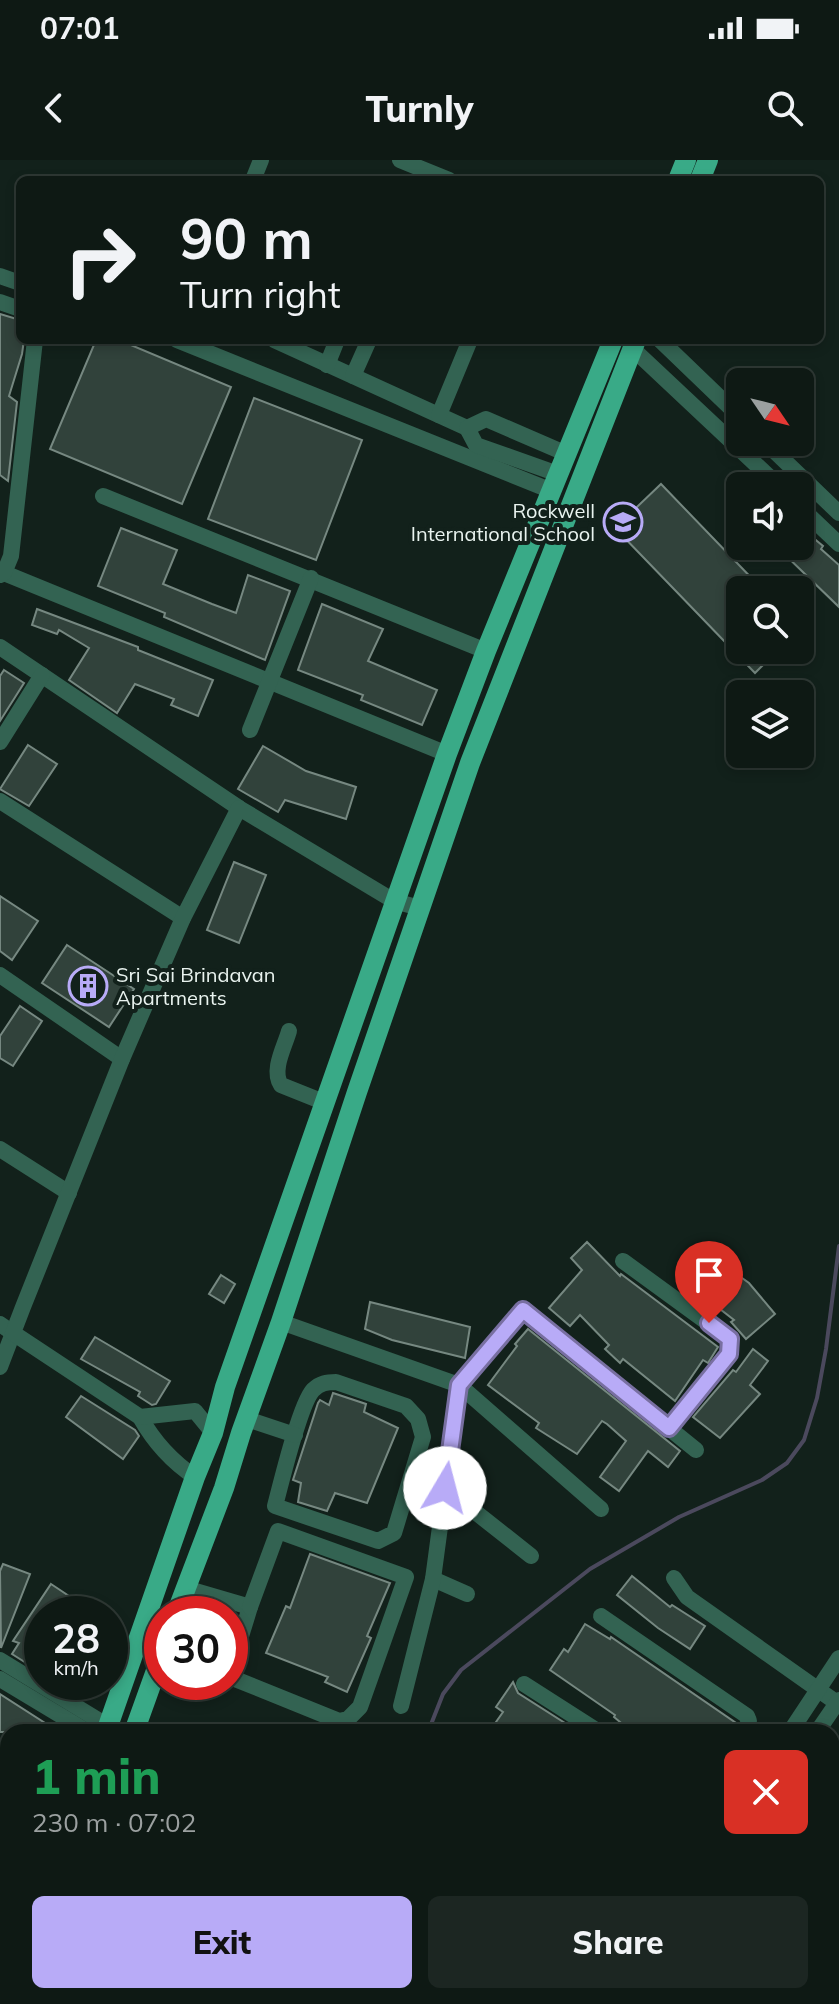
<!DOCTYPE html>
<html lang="en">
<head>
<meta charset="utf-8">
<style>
  :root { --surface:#0e1914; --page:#1c2622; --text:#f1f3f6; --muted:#9ba0a0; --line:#2e3834; --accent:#b8abf7 }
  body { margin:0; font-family:Mulish,sans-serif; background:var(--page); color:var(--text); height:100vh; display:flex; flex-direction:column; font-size:30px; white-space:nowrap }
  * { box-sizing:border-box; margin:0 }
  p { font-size:26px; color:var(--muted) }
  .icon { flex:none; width:44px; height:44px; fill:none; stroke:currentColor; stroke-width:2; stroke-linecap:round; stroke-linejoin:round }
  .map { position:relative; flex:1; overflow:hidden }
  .panel { position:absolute; left:0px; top:1564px; width:840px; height:280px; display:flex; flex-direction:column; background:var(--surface); border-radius:24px 24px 0 0; box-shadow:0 4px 12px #0003,0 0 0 2px var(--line) }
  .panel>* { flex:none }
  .hud { position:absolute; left:16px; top:16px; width:808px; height:168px; border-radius:12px; box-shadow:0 4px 12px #0003,0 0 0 2px var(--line); background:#0e1914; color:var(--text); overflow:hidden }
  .needle { width:52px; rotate:125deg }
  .tools { position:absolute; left:726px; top:208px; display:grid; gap:16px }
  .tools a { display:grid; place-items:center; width:88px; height:88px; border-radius:12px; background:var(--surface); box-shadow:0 4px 12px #0003,0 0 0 2px var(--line); font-size:40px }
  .speed { position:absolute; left:24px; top:1436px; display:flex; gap:16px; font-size:40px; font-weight:700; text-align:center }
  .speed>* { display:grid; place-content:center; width:104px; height:104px; border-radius:50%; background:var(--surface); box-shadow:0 4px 12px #0003,0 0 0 2px var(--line); line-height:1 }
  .speed small { font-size:20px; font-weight:400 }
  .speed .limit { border:12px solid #d22; background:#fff; color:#111 }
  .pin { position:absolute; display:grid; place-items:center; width:68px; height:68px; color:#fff; margin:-82px -34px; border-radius:50% 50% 50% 0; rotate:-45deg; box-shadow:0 0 8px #0007 }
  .pin .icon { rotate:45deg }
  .me { position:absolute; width:88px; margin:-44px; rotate:8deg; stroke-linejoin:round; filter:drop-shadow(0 0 6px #0008) }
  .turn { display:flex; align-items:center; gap:28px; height:168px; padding:0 32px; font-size:36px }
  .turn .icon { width:104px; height:104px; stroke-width:2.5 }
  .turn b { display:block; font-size:56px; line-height:68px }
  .round { display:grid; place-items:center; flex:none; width:84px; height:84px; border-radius:12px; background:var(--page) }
  .summary { display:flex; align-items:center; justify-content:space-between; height:136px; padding:0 32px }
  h1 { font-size:48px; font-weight:800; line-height:60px; color:#1e9e55 }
  .cta { display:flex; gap:16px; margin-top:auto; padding:16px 32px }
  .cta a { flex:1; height:92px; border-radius:12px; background:var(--accent); color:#111; font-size:32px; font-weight:800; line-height:92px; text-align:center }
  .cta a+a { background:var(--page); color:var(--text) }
  .status { display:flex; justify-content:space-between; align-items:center; height:56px; padding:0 40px; background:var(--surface); direction:ltr }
  .status svg { height:22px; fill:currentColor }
  header { display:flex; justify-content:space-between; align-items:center; height:104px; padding:0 32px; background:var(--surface); font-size:36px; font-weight:800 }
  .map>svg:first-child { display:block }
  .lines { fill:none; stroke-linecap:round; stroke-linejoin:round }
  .stream { stroke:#4b495d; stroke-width:4 }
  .building { fill:#31423b; stroke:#768881; stroke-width:2 }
  .minor { stroke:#336352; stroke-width:16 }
  .major { stroke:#39aa87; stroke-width:20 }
  .route-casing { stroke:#786fa1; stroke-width:20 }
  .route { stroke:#b8abf7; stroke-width:14 }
  .labels { text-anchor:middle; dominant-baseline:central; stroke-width:8; stroke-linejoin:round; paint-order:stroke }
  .poi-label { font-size:20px; fill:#e9f3ef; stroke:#12211b; text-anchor:end }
</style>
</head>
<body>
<div class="status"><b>07:01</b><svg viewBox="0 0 49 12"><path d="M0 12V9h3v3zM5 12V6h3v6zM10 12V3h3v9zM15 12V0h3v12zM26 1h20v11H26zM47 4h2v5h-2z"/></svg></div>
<header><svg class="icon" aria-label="back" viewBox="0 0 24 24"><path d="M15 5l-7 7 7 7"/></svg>Turnly<svg class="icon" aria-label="search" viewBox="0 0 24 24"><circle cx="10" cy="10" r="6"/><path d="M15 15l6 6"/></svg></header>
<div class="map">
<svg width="839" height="1844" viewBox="0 0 839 1844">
  <rect width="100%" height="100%" fill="#12211b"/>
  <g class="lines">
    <!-- stream -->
    <g class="stream">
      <polyline points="428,1572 443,1534 461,1510 590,1409 679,1357 762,1320 787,1303 804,1280 817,1238 826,1189 839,1086"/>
      <polyline points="304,1844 308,1836"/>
    </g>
  </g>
  <!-- building -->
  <g class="building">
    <polygon points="0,154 20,160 20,180 24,180 22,194 9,236 17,242 8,321 0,315"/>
    <polygon points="96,180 119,180 231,227 182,344 50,289"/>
    <polygon points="254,238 362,280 316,400 208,359"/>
    <polygon points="661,324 763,430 740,430 740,490 778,490 755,513 615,368"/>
    <polygon points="800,367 823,386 821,389 839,405 839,447 776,386 800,386"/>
    <polygon points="121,368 177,390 163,424 212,444 236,453 248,415 290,431 265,500 164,457 165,453 98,426"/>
    <polygon points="322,444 383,469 368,501 437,530 422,565 361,540 363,535 298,510"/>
    <polygon points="37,449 138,487 138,490 213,520 198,556 171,545 174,539 135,524 117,553 69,520 89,488 59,470 57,474 32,465"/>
    <polygon points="4,510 24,523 0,561 0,516"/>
    <polygon points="28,585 57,604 29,646 0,629"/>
    <polygon points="263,586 306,611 356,627 346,659 285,640 278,652 238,629"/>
    <polygon points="234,702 266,715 239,783 207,770"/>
    <polygon points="0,736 38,761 12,800 0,791"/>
    <polygon points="67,785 134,829 109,867 42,823"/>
    <polygon points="20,846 42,861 13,906 0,898 0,876"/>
    <polygon points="587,1082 620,1116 621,1114 718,1187 708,1203 703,1200 675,1241 623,1199 620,1203 605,1189 609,1185 580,1155 570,1166 549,1148 582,1110 571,1098"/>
    <polygon points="724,1105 749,1123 775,1154 746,1179 731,1162 734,1160 702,1135"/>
    <polygon points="221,1115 235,1124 224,1143 209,1134"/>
    <polygon points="370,1142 470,1167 465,1198 392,1180 365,1169"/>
    <polygon points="528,1169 680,1291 668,1307 648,1291 619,1331 600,1317 626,1281 607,1264 602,1261 577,1294 536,1268 539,1263 488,1225 517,1186 515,1184"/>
    <polygon points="95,1177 170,1221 156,1244 152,1245 138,1236 140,1232 81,1199"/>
    <polygon points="753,1189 768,1201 750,1225 760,1234 720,1278 693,1257 733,1210 736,1212"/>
    <polygon points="333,1233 366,1244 364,1252 398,1268 367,1343 335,1333 327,1351 298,1342 301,1323 293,1320 318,1243 320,1240 329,1245"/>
    <polygon points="81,1236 135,1270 139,1276 123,1299 66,1257"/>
    <polygon points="310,1394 390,1423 367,1476 371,1478 347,1532 325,1522 328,1517 266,1493 286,1446 290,1448"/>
    <polygon points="3,1404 30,1414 1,1488 0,1411"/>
    <polygon points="632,1416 670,1447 672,1445 705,1466 690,1489 658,1468 617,1435"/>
    <polygon points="51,1424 96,1454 42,1454 42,1513 12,1494 19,1483 13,1481"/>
    <polygon points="585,1464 610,1479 611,1477 736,1563 733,1572 632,1572 614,1557 615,1555 550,1510 564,1489 568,1492"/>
    <polygon points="513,1522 518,1533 579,1572 489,1572 503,1552 496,1547"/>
    <polygon points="0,1534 59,1572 0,1572"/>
  </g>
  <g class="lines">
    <!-- minor -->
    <g class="minor">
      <polyline points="400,0 449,20"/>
      <polyline points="253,20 261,0"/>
      <polyline points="0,116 20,123"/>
      <polyline points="0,142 20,149"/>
      <polyline points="177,180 552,331"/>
      <polyline points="274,180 467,268"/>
      <polyline points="660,180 740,257"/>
      <polyline points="633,189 779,326"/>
      <polyline points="327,205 337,180"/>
      <polyline points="353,216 369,180"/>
      <polyline points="439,255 470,180"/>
      <polyline points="765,282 839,353"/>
      <polyline points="558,314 476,285 467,268 486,259 567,294"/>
      <polyline points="103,336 486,491"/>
      <polyline points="800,347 839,384"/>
      <polyline points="4,413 447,594"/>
      <polyline points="0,415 4,413 11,396 35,180"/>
      <polyline points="0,487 239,648"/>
      <polyline points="250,570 311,418"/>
      <polyline points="0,582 42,515"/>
      <polyline points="0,641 183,758"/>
      <polyline points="0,815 122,899"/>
      <path d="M289,871c-4,15 -18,39 -8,54l45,18"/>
      <polyline points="0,989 69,1033"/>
      <polyline points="623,1101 730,1179 729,1194 669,1268"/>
      <polyline points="281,1162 459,1225 601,1349"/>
      <polyline points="0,1164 13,1173 0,1207"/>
      <path d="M336,1222l70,24 12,13 5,18 -29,96 -16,8 -103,-35c6,-23 25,-102 38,-116 7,-7 14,-8 23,-8z"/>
      <path d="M140,1257c14,25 31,44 55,60"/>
      <polyline points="247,1259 295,1275"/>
      <polyline points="213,1273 195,1251 140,1257 13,1173 23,1147 122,899 183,758 239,648 394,741 420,748"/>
      <polyline points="445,1328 531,1396"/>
      <polyline points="674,1418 687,1437 837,1543"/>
      <polyline points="433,1419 467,1434"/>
      <polyline points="185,1428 250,1447 230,1512"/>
      <polyline points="601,1456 747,1556 749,1561 744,1572"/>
      <polyline points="0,1500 108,1566"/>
      <polyline points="230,1517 339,1561 348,1559 360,1547 406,1417 278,1371 250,1447"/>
      <polyline points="0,1519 88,1572"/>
      <polyline points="524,1524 599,1572"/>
      <polyline points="401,1546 433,1419 459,1225 523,1150 696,1290"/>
      <polyline points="790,1572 839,1498"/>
      <polyline points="817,1572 839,1540"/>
      <polyline points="832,1602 839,1592"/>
      <polyline points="240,1836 262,1844"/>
      <polyline points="450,1836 462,1844"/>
      <polyline points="175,1844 178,1836"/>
      <polyline points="554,1844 560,1836"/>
      <polyline points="598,1844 603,1836"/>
      <polyline points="626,1844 631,1836"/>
      <polyline points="665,1844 670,1836"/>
    </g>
    <!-- major -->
    <g class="major">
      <polyline points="678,20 686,0"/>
      <polyline points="700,20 708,0"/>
      <polyline points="176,1454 224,1328 241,1273 281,1162 357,932 470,603 636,180"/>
      <polyline points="106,1572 195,1317 213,1273 225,1227 447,594 486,491 613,180"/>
      <polyline points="134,1572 162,1494"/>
      <polyline points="9,1844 12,1836"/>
      <polyline points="39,1844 42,1836"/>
    </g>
  </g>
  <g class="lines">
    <defs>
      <polyline id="route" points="445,1328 459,1225 523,1150 669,1268 729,1194 730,1179 709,1163"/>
    </defs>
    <!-- route casing -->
    <use href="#route" class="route-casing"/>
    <!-- route -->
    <use href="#route" class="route"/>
  </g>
  <!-- icons -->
  <defs>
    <symbol id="school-ring" viewBox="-11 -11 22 22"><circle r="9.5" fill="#12211b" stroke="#b8abf7" stroke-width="1.5"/><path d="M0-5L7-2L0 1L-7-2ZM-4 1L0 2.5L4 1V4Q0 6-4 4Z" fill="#b8abf7"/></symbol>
    <symbol id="building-ring" viewBox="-11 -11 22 22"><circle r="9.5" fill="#12211b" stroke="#b8abf7" stroke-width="1.5"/><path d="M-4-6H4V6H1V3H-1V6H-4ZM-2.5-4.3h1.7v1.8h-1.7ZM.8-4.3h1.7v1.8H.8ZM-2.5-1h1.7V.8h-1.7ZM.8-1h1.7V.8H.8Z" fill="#b8abf7"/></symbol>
  </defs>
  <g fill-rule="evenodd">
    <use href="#school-ring" x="601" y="340" width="44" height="44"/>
    <use href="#building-ring" x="66" y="804" width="44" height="44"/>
  </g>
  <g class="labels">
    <!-- poi labels -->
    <g class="poi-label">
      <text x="595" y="350">Rockwell<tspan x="595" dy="23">International School</tspan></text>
      <text x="116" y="814" text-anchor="start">Sri Sai Brindavan<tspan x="116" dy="23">Apartments</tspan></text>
    </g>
  </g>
</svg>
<div class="tools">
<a><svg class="needle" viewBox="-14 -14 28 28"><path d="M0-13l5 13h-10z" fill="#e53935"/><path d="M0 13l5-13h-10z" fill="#9ba0a0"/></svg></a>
<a><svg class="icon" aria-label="sound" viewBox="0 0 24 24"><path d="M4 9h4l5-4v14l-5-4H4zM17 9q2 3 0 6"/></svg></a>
<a><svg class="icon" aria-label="search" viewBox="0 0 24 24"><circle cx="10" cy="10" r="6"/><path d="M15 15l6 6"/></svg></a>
<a><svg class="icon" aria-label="layers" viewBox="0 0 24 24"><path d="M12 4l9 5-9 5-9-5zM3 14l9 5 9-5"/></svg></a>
</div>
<div class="speed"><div>28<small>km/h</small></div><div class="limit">30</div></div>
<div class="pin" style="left:709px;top:1163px;background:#d93025"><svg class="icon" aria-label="arrive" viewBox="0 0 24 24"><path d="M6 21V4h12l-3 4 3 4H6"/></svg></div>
<svg class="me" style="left:445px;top:1328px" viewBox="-20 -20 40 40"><circle r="19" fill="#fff"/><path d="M0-13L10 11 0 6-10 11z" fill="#b8abf7"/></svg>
<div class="hud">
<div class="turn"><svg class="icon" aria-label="right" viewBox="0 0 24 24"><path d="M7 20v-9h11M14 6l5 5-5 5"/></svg><div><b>90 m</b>Turn right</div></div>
</div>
<section class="panel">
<div class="summary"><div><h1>1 min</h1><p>230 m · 07:02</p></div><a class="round" style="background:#d93025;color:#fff"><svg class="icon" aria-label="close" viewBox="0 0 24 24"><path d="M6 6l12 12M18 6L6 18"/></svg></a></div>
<div class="cta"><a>Exit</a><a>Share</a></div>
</section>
</div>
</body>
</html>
